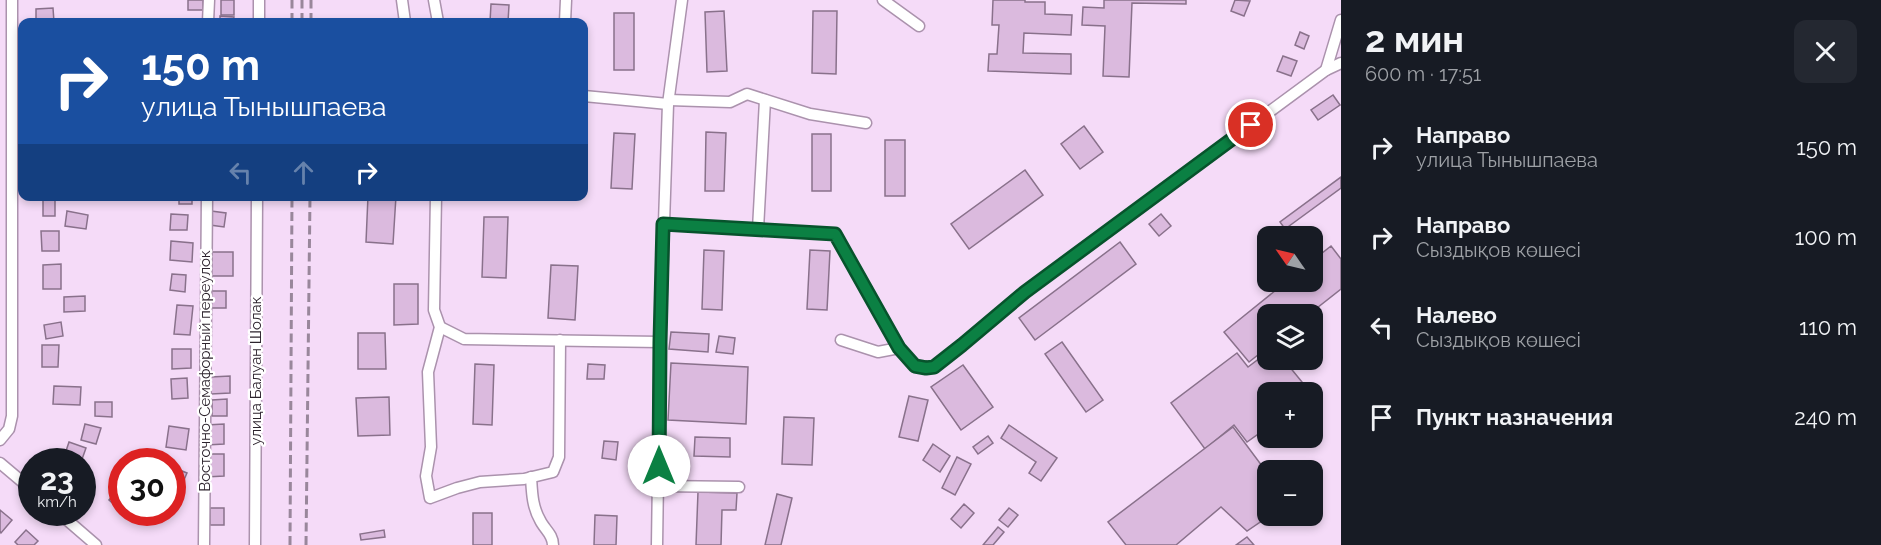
<!DOCTYPE html>
<html lang="ru">
<head>
<meta charset="utf-8">
<style>
  :root { --surface:#171b24; --page:#242831; --text:#f1f3f6; --muted:#9ea1a6 }
  body { margin:0; font-family:Raleway,sans-serif; background:var(--page); color:var(--text); height:100vh; display:flex; flex-direction:column; font-size:22px; white-space:nowrap }
  * { box-sizing:border-box; margin:0 }
  p { font-size:20px; color:var(--muted) }
  .icon { flex:none; width:33px; height:33px; fill:none; stroke:currentColor; stroke-width:2; stroke-linecap:round; stroke-linejoin:round }
  .map { position:relative; flex:1; overflow:hidden }
  .sheet { display:flex; flex-direction:column; background:var(--surface); width:540px }
  .sheet>* { flex:none }
  .hud { position:absolute; left:18px; top:18px; width:570px; height:183px; border-radius:12px; box-shadow:0 3px 9px #0003; background:#1a4fa0; color:#fff; overflow:hidden }
  .needle { width:39px; rotate:304deg }
  .controls { position:absolute; left:1257px; top:226px; display:grid; gap:12px }
  .controls a { display:grid; place-items:center; width:66px; height:66px; border-radius:12px; background:var(--surface); box-shadow:0 3px 9px #0003; font-size:30px }
  .speed { position:absolute; left:18px; top:448px; display:flex; gap:12px; font-size:30px; font-weight:700; text-align:center }
  .speed>* { display:grid; place-content:center; width:78px; height:78px; border-radius:50%; background:var(--surface); box-shadow:0 3px 9px #0003; line-height:1 }
  .speed small { font-size:15px; font-weight:400 }
  .speed .limit { border:9px solid #d22; background:#fff; color:#111 }
  .pin { position:absolute; display:grid; place-items:center; width:51px; height:51px; color:#fff; margin:-26px; border:3px solid #fff; border-radius:50%; box-shadow:0 2px 6px #0007 }
  .me { position:absolute; width:66px; margin:-33px; rotate:0deg; stroke-linejoin:round; filter:drop-shadow(0 0 4px #0008) }
  .turn { display:flex; align-items:center; gap:21px; height:126px; padding:0 24px; font-size:27px }
  .turn .icon { width:78px; height:78px; stroke-width:2.5 }
  .turn b { display:block; font-size:42px; line-height:51px }
  .lanes { display:flex; align-items:center; height:57px; padding:0 24px; background:#0003; justify-content:center; gap:30px; direction:ltr }
  .lanes .off { opacity:.35 }
  .round { display:grid; place-items:center; flex:none; width:63px; height:63px; border-radius:12px; background:var(--page) }
  .summary { display:flex; align-items:center; justify-content:space-between; height:102px; padding:0 24px }
  h1 { font-size:36px; font-weight:700; line-height:45px }
  ul { padding:0; list-style:none }
  li { display:flex; align-items:center; gap:18px; height:90px; padding:0 24px }
  li div { flex:1 }
  li b { display:block; font-size:22px }
  li em { font-style:normal }
  main { display:flex; flex:1; min-height:0 }
  .map>svg:first-child { display:block }
  .building { fill:#dbbade; stroke:#89718b; stroke-width:1.5 }
  .lines { fill:none; stroke-linecap:round; stroke-linejoin:round }
  .street-casing { stroke:#ab92ad; stroke-width:13 }
  .street { stroke:#fff; stroke-width:10 }
  .rail { stroke:#99879b; stroke-width:3; stroke-dasharray:9 4.5; stroke-linecap:butt }
  .route-casing { stroke:#07532c; stroke-width:15 }
  .route { stroke:#0b8043; stroke-width:10 }
  .labels { text-anchor:middle; dominant-baseline:central; stroke-width:4.5; stroke-linejoin:round; paint-order:stroke }
  .street-label { font-size:15px; fill:#2c232d; stroke:#fff }
</style>
</head>
<body>
<main>
<div class="map">
<svg width="1341" height="545" viewBox="0 0 1341 545">
  <rect width="100%" height="100%" fill="#f5dbf8"/>
  <!-- building -->
  <g class="building">
    <rect x="188" y="0" width="15" height="10"/>
    <rect x="221" y="0" width="13" height="15"/>
    <polygon points="993,0 1025,0 1025,2 1045,2 1045,14 1072,15 1071,35 1024,33 1023,53 1071,54 1071,74 988,71 989,54 997,54 999,25 992,25"/>
    <polygon points="1104,0 1186,0 1186,4 1132,3 1129,77 1103,76 1105,26 1082,25 1083,7 1104,8"/>
    <polygon points="1235,0 1250,1 1244,16 1231,11"/>
    <polygon points="491,4 509,5 508,22 490,22"/>
    <polygon points="53,8 54,22 36,22 36,9"/>
    <polygon points="724,11 727,71 707,72 705,12"/>
    <polygon points="813,11 837,11 836,74 812,73"/>
    <rect x="614" y="13" width="20" height="57"/>
    <polygon points="220,16 234,17 233,22 220,22"/>
    <polygon points="1300,32 1309,36 1304,49 1295,45"/>
    <polygon points="1283,56 1297,61 1291,76 1277,71"/>
    <polygon points="1333,95 1340,105 1318,120 1311,110"/>
    <polygon points="1084,126 1103,152 1080,169 1061,144"/>
    <polygon points="706,132 726,133 724,191 705,191"/>
    <polygon points="614,133 635,134 632,189 611,188"/>
    <rect x="812" y="134" width="19" height="57"/>
    <rect x="885" y="140" width="20" height="56"/>
    <polygon points="1025,170 1043,195 969,249 951,224"/>
    <polygon points="1341,177 1341,188 1285,229 1280,222"/>
    <rect x="179" y="196" width="13" height="8"/>
    <polygon points="368,196 396,196 393,244 366,242"/>
    <rect x="43" y="197" width="12" height="19"/>
    <polygon points="67,211 88,215 86,229 65,226"/>
    <polygon points="211,211 226,213 224,227 210,225"/>
    <polygon points="171,214 188,215 187,230 170,230"/>
    <polygon points="1161,214 1171,226 1159,236 1149,224"/>
    <polygon points="484,217 508,217 506,278 482,277"/>
    <polygon points="41,231 59,231 59,251 42,251"/>
    <polygon points="171,241 193,243 192,262 170,260"/>
    <polygon points="1120,242 1136,264 1035,340 1019,318"/>
    <polygon points="1331,246 1341,259 1341,289 1308,315 1268,315 1268,347 1249,362 1224,332 1286,282 1312,282 1312,261"/>
    <polygon points="704,250 724,251 722,310 702,309"/>
    <polygon points="810,250 830,251 827,310 807,309"/>
    <rect x="208" y="252" width="25" height="24"/>
    <polygon points="61,264 61,289 43,289 43,265"/>
    <polygon points="551,265 578,266 575,320 548,318"/>
    <polygon points="172,274 186,275 185,292 170,290"/>
    <polygon points="394,284 418,284 418,324 394,325"/>
    <rect x="211" y="291" width="15" height="17"/>
    <polygon points="85,296 85,311 64,312 64,297"/>
    <polygon points="177,305 193,306 190,335 174,334"/>
    <polygon points="61,322 63,336 46,339 44,325"/>
    <polygon points="671,332 709,334 708,352 669,349"/>
    <polygon points="358,333 385,333 386,369 358,369"/>
    <polygon points="719,336 735,338 733,354 716,352"/>
    <polygon points="1062,342 1103,400 1086,412 1045,354"/>
    <polygon points="42,345 59,345 58,367 42,367"/>
    <polygon points="172,349 191,349 191,368 172,369"/>
    <polygon points="1268,352 1268,360 1284,360 1311,393 1268,393 1268,427 1247,442 1234,425 1205,449 1171,403 1237,353 1248,367"/>
    <polygon points="671,363 748,367 746,424 668,420"/>
    <polygon points="475,364 494,365 492,425 473,424"/>
    <polygon points="588,364 605,365 604,379 587,379"/>
    <polygon points="963,365 993,407 961,430 931,387"/>
    <polygon points="230,376 230,393 211,394 211,377"/>
    <polygon points="187,378 188,398 172,399 171,379"/>
    <polygon points="54,386 81,387 80,405 53,404"/>
    <polygon points="909,396 928,400 918,441 899,437"/>
    <polygon points="389,397 390,435 358,436 356,398"/>
    <polygon points="227,399 227,416 212,416 212,400"/>
    <polygon points="95,402 112,402 112,417 95,416"/>
    <polygon points="784,417 814,418 812,465 782,464"/>
    <polygon points="85,424 101,428 96,444 81,440"/>
    <polygon points="224,424 224,444 207,445 206,425"/>
    <polygon points="1009,425 1057,458 1041,481 1029,473 1036,462 1001,438"/>
    <polygon points="169,426 189,429 186,450 166,447"/>
    <polygon points="1233,427 1268,474 1268,516 1269,516 1247,531 1221,507 1176,545 1126,545 1108,522"/>
    <polygon points="988,436 993,443 978,454 973,447"/>
    <polygon points="695,437 730,438 730,457 694,456"/>
    <polygon points="604,441 618,442 616,460 602,458"/>
    <polygon points="69,442 86,448 81,462 64,457"/>
    <polygon points="933,444 950,456 940,472 923,460"/>
    <polygon points="206,454 224,454 224,476 206,477"/>
    <polygon points="957,457 971,464 955,495 942,488"/>
    <polygon points="172,467 187,473 179,491 172,488"/>
    <polygon points="120,488 122,489 121,511 109,500"/>
    <polygon points="698,492 737,493 736,510 722,510 721,545 696,545"/>
    <polygon points="777,494 792,498 781,545 765,545"/>
    <polygon points="964,504 974,513 961,528 951,519"/>
    <rect x="210" y="508" width="14" height="17"/>
    <polygon points="1009,508 1018,515 1008,527 999,520"/>
    <polygon points="0,510 12,520 1,533 0,531"/>
    <rect x="473" y="513" width="19" height="32"/>
    <polygon points="595,515 617,516 616,545 594,545"/>
    <polygon points="998,527 1004,532 993,545 983,545"/>
    <polygon points="26,530 38,541 34,545 18,545 15,542"/>
    <polygon points="384,530 385,537 361,540 360,534"/>
    <polygon points="1247,537 1254,545 1236,545"/>
  </g>
  <g class="lines">
    <defs>
      <g id="street">
        <polyline points="402,0 405,22"/>
        <polyline points="434,0 438,22"/>
        <polyline points="883,0 919,26"/>
        <polyline points="208,22 209,0"/>
        <polyline points="259,22 259,0"/>
        <polyline points="565,22 566,0"/>
        <polyline points="1326,70 1341,20"/>
        <polyline points="584,96 668,104"/>
        <polyline points="669,100 730,102 747,94 810,114 866,123"/>
        <polyline points="436,196 434,310 440,327 428,372 431,447 426,476 430,498 457,488 480,482 524,479 553,472 559,457 560,340"/>
        <polyline points="663,224 835,234 899,348 915,366 934,367 962,345 1025,292 1326,70 1341,63"/>
        <polyline points="758,229 765,100"/>
        <polyline points="440,327 464,339 660,342"/>
        <polyline points="841,340 878,352 899,348"/>
        <polyline points="0,440 9,429 12,416 12,0"/>
        <polyline points="0,463 32,490"/>
        <path d="M531,477c1,15 1,29 9,43 4,9 13,14 13,25"/>
        <polyline points="659,486 739,487"/>
        <polyline points="59,513 96,545"/>
        <polyline points="204,545 207,196"/>
        <polyline points="255,545 257,196"/>
        <polyline points="657,545 660,342 668,104 682,0"/>
      </g>
    </defs>
    <!-- street casing -->
    <use href="#street" class="street-casing"/>
    <!-- street -->
    <use href="#street" class="street"/>
    <!-- rail -->
    <g class="rail">
      <polyline points="292,22 292,0"/>
      <polyline points="302,22 302,0"/>
      <polyline points="311,22 311,0"/>
      <polyline points="290,545 292,196"/>
      <polyline points="306,545 310,196"/>
    </g>
  </g>
  <g class="lines">
    <defs>
      <polyline id="route" points="659,466 660,342 663,224 835,234 899,348 915,366 926,368 934,367 962,345 1025,292 1251,125"/>
    </defs>
    <!-- route casing -->
    <use href="#route" class="route-casing"/>
    <!-- route -->
    <use href="#route" class="route"/>
  </g>
  <g class="labels">
    <!-- street labels -->
    <g class="street-label">
      <text transform="translate(205 371) rotate(-90)">Восточно-Семафорный переулок</text>
      <text transform="translate(256 371) rotate(-90)">улица Балуан Шолак</text>
    </g>
  </g>
</svg>
<div class="controls">
<a><svg class="needle" viewBox="-14 -14 28 28"><path d="M0-13l5 13h-10z" fill="#e53935"/><path d="M0 13l5-13h-10z" fill="#9ea1a6"/></svg></a>
<a><svg class="icon" aria-label="layers" viewBox="0 0 24 24"><path d="M12 4l9 5-9 5-9-5zM3 14l9 5 9-5"/></svg></a>
<a>+</a>
<a>−</a>
</div>
<div class="speed"><div>23<small>km/h</small></div><div class="limit">30</div></div>
<div class="pin" style="left:1251px;top:125px;background:#d93025"><svg class="icon" aria-label="arrive" viewBox="0 0 24 24"><path d="M6 21V4h12l-3 4 3 4H6"/></svg></div>
<svg class="me" style="left:659px;top:466px" viewBox="-20 -20 40 40"><circle r="19" fill="#fff"/><path d="M0-13L10 11 0 6-10 11z" fill="#0b8043"/></svg>
<div class="hud">
<div class="turn"><svg class="icon" aria-label="right" viewBox="0 0 24 24"><path d="M7 20v-9h11M14 6l5 5-5 5"/></svg><div><b>150 m</b>улица Тынышпаева</div></div>
<div class="lanes"><svg class="icon off" aria-label="left" viewBox="0 0 24 24"><path d="M17 20v-9H6M10 6l-5 5 5 5"/></svg><svg class="icon off" aria-label="ahead" viewBox="0 0 24 24"><path d="M12 20V5M6 11l6-6 6 6"/></svg><svg class="icon" aria-label="right" viewBox="0 0 24 24"><path d="M7 20v-9h11M14 6l5 5-5 5"/></svg></div>
</div>
</div>
<section class="sheet">
<div class="summary"><div><h1>2 мин</h1><p>600 m · 17:51</p></div><a class="round"><svg class="icon" aria-label="close" viewBox="0 0 24 24"><path d="M6 6l12 12M18 6L6 18"/></svg></a></div>
<ul>
<li><svg class="icon" aria-label="right" viewBox="0 0 24 24"><path d="M7 20v-9h11M14 6l5 5-5 5"/></svg><div><b>Направо</b><p>улица Тынышпаева</p></div><em>150 m</em></li>
<li><svg class="icon" aria-label="right" viewBox="0 0 24 24"><path d="M7 20v-9h11M14 6l5 5-5 5"/></svg><div><b>Направо</b><p>Сыздықов көшесі</p></div><em>100 m</em></li>
<li><svg class="icon" aria-label="left" viewBox="0 0 24 24"><path d="M17 20v-9H6M10 6l-5 5 5 5"/></svg><div><b>Налево</b><p>Сыздықов көшесі</p></div><em>110 m</em></li>
<li><svg class="icon" aria-label="arrive" viewBox="0 0 24 24"><path d="M6 21V4h12l-3 4 3 4H6"/></svg><div><b>Пункт назначения</b></div><em>240 m</em></li>
</ul>
</section>
</main>
</body>
</html>
